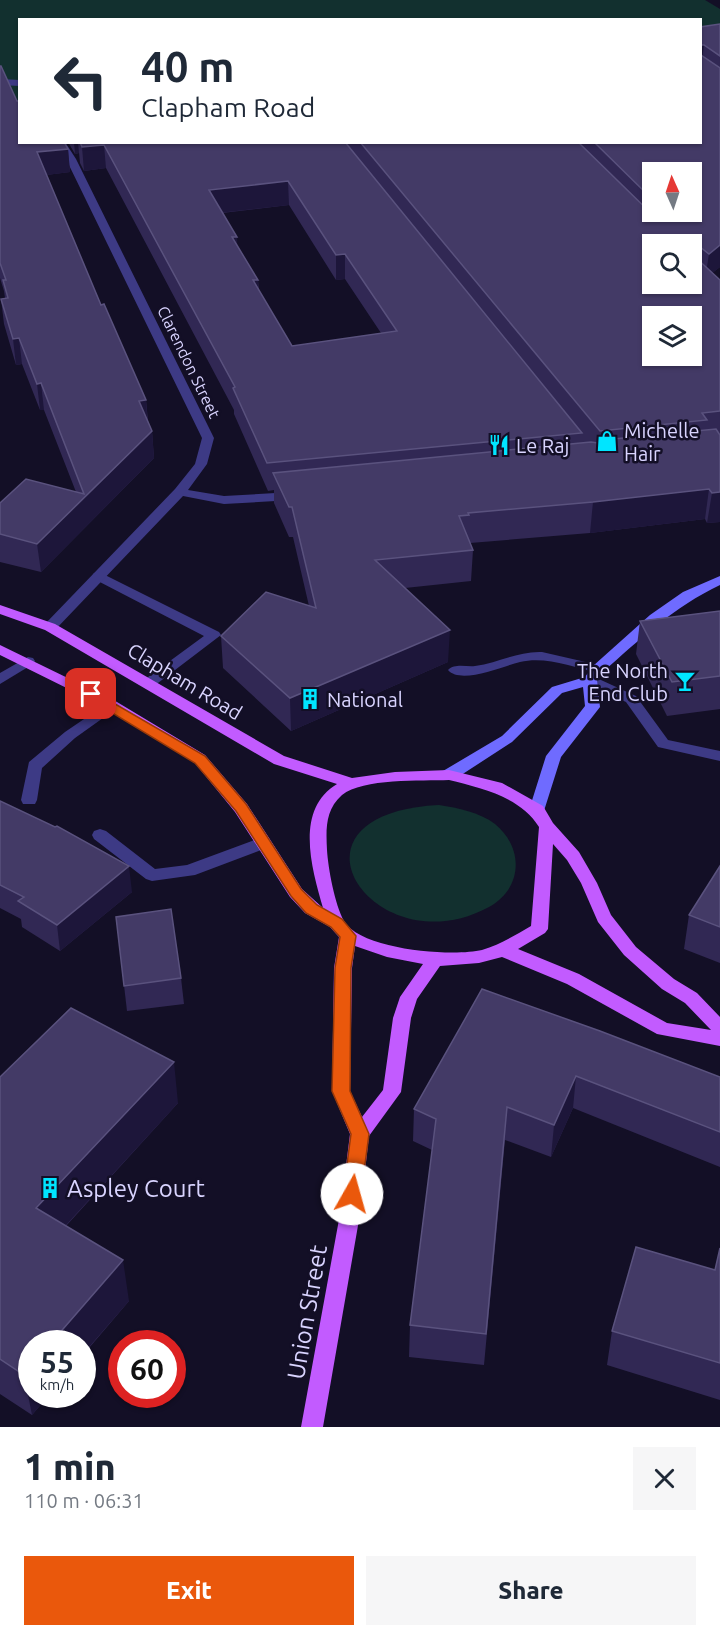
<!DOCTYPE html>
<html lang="en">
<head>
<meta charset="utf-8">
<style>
  :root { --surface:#fff; --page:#f6f6f7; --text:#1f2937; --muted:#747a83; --accent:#ea580c }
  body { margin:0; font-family:Ubuntu,sans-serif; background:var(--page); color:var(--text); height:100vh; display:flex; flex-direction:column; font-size:22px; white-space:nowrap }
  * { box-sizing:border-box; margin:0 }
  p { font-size:20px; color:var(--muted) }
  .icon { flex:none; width:33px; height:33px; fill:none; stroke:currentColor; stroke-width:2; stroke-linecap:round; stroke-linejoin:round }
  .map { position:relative; height:1427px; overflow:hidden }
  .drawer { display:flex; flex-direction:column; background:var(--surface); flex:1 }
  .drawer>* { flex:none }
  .banner { position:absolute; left:18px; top:18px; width:684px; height:126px; border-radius:0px; box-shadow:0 2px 4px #0004; background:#fff; color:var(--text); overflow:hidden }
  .needle { width:39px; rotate:357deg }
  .fabs { position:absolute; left:642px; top:162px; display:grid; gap:12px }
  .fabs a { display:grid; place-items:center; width:60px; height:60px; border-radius:0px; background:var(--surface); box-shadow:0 2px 4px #0004; font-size:30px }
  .speed { position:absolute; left:18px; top:1330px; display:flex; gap:12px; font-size:30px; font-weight:700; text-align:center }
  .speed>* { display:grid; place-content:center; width:78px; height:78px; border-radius:50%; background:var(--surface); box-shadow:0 2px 4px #0004; line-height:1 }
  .speed small { font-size:15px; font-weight:400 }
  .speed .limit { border:9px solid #d22; background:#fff; color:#111 }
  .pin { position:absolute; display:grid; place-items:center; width:51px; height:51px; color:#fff; margin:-26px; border-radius:12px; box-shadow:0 3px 9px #0006 }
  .me { position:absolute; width:66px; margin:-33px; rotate:7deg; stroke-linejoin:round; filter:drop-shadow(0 0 4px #0008) }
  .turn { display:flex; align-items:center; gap:21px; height:126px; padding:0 24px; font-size:27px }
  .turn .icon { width:78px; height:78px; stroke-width:2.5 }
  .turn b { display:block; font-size:42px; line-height:51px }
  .round { display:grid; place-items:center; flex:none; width:63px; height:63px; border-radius:0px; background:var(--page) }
  .overview { display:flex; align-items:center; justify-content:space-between; height:102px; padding:0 24px }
  h1 { font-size:36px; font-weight:800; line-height:45px }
  .cta { display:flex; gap:12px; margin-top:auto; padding:12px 24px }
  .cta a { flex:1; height:69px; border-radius:0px; background:var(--accent); color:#fff; font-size:24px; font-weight:800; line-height:69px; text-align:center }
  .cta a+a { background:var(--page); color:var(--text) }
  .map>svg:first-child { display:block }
  .green { fill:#12302f }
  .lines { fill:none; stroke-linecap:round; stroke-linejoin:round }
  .lane { fill:#3d3a85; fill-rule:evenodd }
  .street { fill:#3d3a85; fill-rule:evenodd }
  .secondary { fill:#6f6bff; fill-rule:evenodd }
  .primary { fill:#c25bff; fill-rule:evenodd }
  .wall { fill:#312854; fill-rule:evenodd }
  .shaded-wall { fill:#1d163a }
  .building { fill:#433a66; stroke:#5a527e; stroke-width:1.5; fill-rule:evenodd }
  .route { fill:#ea580c; stroke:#983908; stroke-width:1.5 }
  .labels { text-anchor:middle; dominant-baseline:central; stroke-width:5; stroke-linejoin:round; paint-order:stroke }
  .far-street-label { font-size:16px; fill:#d9d4ff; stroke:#130f26 }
  .poi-label { font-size:20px; fill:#d9d4ff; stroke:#130f26; text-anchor:start }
  .street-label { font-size:20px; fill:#d9d4ff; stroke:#130f26 }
  .near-poi-label { font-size:24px; fill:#d9d4ff; stroke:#130f26; text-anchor:start }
  .near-street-label { font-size:24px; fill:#d9d4ff; stroke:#130f26 }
</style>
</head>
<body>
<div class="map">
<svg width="720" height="1427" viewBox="0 0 720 1427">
  <rect width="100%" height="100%" fill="#130f26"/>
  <!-- green -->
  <g class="green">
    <polygon points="0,0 705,0 720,9 720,45 701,47 700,20 20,20 19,123 0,125"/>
    <path d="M439,805c19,3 40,7 56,19 29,24 28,64 -6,83 -114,62 -221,-93 -50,-102z"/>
  </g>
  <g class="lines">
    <!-- lane -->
    <g class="lane">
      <polygon points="0,79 20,80 20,86 0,85"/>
      <polygon points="99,572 219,632 221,635 154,686 144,686 142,683 144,680 204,636 94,579 92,576 94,573"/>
      <polygon points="28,657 33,658 35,661 33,664 0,684 0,673"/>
      <polygon points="590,675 636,696 668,740 720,751 720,761 658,747 626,702 585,683 583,680"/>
      <polygon points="112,700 117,702 119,705 117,708 75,738 42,768 37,800 35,804 23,804 21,800 29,762 65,732"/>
      <polygon points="100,829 106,831 155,869 187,865 263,837 269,839 271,843 269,847 195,875 152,881 146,879 94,839 92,835 94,831"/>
    </g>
    <!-- street -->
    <g class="street">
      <polygon points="56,142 65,142 76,159 214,438 207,464 188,490 224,496 293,492 299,496 293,500 224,504 183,496 55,630 50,631 43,627 45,624 175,489 195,464 202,438 66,159"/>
      <path d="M542,652l61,14 2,3 -7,4c-26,-6 -52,-17 -78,-11 -17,4 -59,23 -72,8 7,-7 18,-3 27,-4 23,-3 43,-15 67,-14z"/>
    </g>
    <!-- secondary -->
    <path class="secondary" d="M720,576v9c-46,22 -80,54 -117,87l-6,8 3,27 -39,50 -18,57h-12l-2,-4 17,-54 39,-50 -2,-19 -21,6 -50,49 -57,37h-12l-2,-4 2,-4 59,-35 50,-49 33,-10 8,-11 57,-51 33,-23z"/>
    <!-- primary -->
    <path class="primary" d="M0,605l55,19 229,132 68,22 43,-6 54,-2 53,13 41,23 10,17 26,29 18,31 14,32 25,32 38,32 23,14 23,24v29l-63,-12 -90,-50 -65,-27 -23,6 -39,3 -23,33 -6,19 -10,74 -32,44 -9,78 -37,213h-22l39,-213 10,-80 -18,-43 2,-123 5,-31 -9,-10 -25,-14 -15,-16 -55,-85 -40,-49 -88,-55 -107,-53v-10l117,57 88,53 42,49 55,85 21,19c-11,-39 -29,-98 14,-124l-63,-20 -229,-134 -45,-16zM449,780c32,8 72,17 90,47l-8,99c-16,9 -31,19 -49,24 -30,7 -121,0 -138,-29 -9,-16 -16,-53 -17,-71 -1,-20 -2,-40 15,-55 21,-17 79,-14 107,-15zM553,844l14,16 14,23 17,39 26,33 38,34 23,14 26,27 -44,-7 -88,-49 -61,-25 27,-16 3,-4zM355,946l32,11 36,7 -23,33 -7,21 -10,72 -21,27 -12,-26 2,-123z"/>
  </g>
  <!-- wall -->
  <g class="wall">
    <path d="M720,24v243l-8,6 8,7v242l-13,1 -2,-4 -115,14 -120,10 3,7 -2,31 -66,7 43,74 -157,69 -68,-63 -2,-32 88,-30 -16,-69h-4l-15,-34v-13l-6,1 -34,-77v-4l-128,-242 -22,3 -4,-8 -1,-10 -4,1 -7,-12h632v-115zM652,172l40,40h-40zM289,205l47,75 9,-1 36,54 -89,13 -33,-55 -1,-11 -21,-35 -15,-32z"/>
    <polygon points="0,66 17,101 68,149 70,172 46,175 101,305 146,400 148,421 152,431 154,458 41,572 0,562 0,503 76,492 44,410 40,410 22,364 16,365 4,324 1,299 5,298 4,291 0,278"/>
    <polygon points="720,611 720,709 667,716 636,654 640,621"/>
    <polygon points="0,801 132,892 60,951 22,927 21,919 0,908"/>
    <polygon points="720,866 720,963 684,949 689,915"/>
    <polygon points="116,917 181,978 184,1004 127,1011"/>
    <polygon points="482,989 720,1077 720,1167 573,1108 551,1157 505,1140 484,1365 409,1357 410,1325 432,1150 413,1141 414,1109"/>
    <polygon points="0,1077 178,1103 66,1226 129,1301 32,1415 0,1394"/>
    <polygon points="720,1248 720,1400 607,1365 612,1331 715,1270"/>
  </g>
  <!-- shaded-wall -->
  <g class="shaded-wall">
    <polygon points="701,45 704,45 701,66"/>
    <polygon points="74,142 78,142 79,153 75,154"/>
    <polygon points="104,145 106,168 84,171 82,147"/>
    <polygon points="68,149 70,172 39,176 37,152"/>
    <polygon points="288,181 289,205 210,214 209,190"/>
    <polygon points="232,237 237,237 238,261"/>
    <polygon points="720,245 720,267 705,279 709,254"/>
    <polygon points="345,254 345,279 336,280 336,255"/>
    <polygon points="253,280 258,280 259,305"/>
    <polygon points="19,338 22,364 16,365 13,339"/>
    <polygon points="41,383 44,410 40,410 37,384"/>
    <polygon points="146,400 148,427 139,401"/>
    <polygon points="152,431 154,458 41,572 37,544"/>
    <polygon points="709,489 705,519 590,533 593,502"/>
    <polygon points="720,492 720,522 707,523 712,493"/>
    <polygon points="450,630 448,662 291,731 290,698"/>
    <polygon points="129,866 132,892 60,951 57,925"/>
    <polygon points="174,1062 178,1103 44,1249 36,1208"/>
    <polygon points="576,1076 573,1108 551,1157 554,1125"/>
    <polygon points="123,1260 129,1301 82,1355 82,1344 50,1344"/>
    <polygon points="32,1365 32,1395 49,1395 32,1415 24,1375"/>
  </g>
  <!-- building -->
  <g class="building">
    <path d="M720,24v32l-16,-11h-3v10l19,13v177l-11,9 -14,-11 -2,2v10l27,25v131l-18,2 5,7 -107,11 -240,-289h218l81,79h13v-3l-6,-6h26v-40h-40v27l-58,-57h106v-115zM652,244h40v40h-40zM652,316h40v40h-40z"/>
    <polygon points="0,66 1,66 17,101 20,101 20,142 64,142 68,149 37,152 101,305 104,304 146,400 139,401 152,431 37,544 0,534 0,503 26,479 84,494 41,383 37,384 19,338 13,339 1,299 8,298 3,280 6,280 0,263"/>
    <path d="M80,142h265l237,291 -315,30 -34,-75 2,-1 -131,-242 -22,2zM288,181l48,74 9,-1 52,77 -105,15 -39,-66h5l-26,-43h5l-28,-47z"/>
    <polygon points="716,429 720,435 720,492 712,493 709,489 593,502 468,513 469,515 459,516 473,550 375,560 450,630 290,698 221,636 266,592 316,608 292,507 289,507 273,473 591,442 598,443 603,440"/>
    <polygon points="720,611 720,676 672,682 640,621"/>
    <polygon points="0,801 55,827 57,826 129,866 57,925 18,901 24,897 0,885"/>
    <polygon points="720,866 720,927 689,915"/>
    <polygon points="171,909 181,978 124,986 116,917"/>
    <polygon points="482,989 600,1031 720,1077 720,1132 576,1076 554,1125 507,1107 486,1334 410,1325 436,1119 414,1109"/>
    <polygon points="71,1008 174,1062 36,1208 123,1260 50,1344 32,1344 32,1365 24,1375 0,1359 0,1077"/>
    <polygon points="636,1247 715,1270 720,1248 720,1363 612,1331"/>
  </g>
  <!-- route -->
  <polygon class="route" points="91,690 205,756 246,804 301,889 317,905 342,919 356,936 351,968 350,1091 369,1134 361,1194 359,1200 352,1202 346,1200 343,1194 351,1134 332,1091 335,968 340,937 331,927 306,913 291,896 236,811 195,763 86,697 84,694"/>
  <!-- icons -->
  <defs>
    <symbol id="shop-bare" viewBox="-9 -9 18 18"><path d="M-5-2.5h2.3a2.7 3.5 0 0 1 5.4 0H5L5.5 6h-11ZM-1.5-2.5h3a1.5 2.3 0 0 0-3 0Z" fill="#00e5ff" stroke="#130f26" stroke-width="2.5" paint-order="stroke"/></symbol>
    <symbol id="restaurant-bare" viewBox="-9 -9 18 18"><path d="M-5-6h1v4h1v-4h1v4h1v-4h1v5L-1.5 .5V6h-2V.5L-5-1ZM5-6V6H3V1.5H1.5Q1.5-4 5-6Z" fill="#00e5ff" stroke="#130f26" stroke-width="2.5" paint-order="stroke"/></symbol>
    <symbol id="bar-bare" viewBox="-9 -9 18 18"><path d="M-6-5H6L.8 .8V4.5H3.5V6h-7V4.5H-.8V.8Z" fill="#00e5ff" stroke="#130f26" stroke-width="2.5" paint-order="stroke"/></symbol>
    <symbol id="building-bare" viewBox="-9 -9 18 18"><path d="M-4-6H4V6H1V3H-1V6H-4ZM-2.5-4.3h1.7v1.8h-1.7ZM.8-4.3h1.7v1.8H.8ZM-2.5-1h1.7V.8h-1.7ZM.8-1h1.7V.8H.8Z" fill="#00e5ff" stroke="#130f26" stroke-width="2.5" paint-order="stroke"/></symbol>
  </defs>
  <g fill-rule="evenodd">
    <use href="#shop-bare" x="592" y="426" width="30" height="30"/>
    <use href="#restaurant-bare" x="484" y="430" width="30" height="30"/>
    <use href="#bar-bare" x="670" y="666" width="30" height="30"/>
    <use href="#building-bare" x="295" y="684" width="30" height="30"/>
    <use href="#building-bare" x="35" y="1173" width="30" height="30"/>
  </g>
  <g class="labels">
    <!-- far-street labels -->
    <g class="far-street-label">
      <text transform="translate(189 362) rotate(64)">Clarendon Street</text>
    </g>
    <!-- poi labels -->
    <g class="poi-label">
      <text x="624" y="430">Michelle<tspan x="624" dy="23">Hair</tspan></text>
      <text x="516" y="445">Le Raj</text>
      <text x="668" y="670" text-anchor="end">The North<tspan x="668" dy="23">End Club</tspan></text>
      <text x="327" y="699">National</text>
    </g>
    <!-- street labels -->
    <g class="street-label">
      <text transform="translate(185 681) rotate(31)">Clapham Road</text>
    </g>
    <!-- near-poi labels -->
    <g class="near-poi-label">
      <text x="67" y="1188">Aspley Court</text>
    </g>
    <!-- near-street labels -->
    <g class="near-street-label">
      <text transform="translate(307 1312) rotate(-80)">Union Street</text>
    </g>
  </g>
</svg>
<div class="fabs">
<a><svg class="needle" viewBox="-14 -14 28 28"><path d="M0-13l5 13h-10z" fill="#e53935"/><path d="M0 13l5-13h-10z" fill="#747a83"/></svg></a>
<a><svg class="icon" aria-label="search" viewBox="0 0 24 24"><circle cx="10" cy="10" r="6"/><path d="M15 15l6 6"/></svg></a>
<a><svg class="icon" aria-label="layers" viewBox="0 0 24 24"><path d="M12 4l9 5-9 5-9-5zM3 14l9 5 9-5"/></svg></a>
</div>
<div class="speed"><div>55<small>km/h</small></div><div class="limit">60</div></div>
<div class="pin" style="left:91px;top:694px;background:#d93025"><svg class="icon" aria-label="arrive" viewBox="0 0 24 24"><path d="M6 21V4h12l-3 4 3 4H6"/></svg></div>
<svg class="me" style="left:352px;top:1194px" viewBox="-20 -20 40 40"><circle r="19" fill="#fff"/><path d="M0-13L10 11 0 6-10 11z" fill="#ea580c"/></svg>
<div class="banner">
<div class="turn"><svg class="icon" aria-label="left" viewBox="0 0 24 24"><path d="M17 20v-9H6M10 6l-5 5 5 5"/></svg><div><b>40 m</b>Clapham Road</div></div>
</div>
</div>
<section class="drawer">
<div class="overview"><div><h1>1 min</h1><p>110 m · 06:31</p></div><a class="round"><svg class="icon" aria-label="close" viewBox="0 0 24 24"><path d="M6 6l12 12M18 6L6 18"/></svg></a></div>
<div class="cta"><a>Exit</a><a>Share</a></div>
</section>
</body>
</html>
